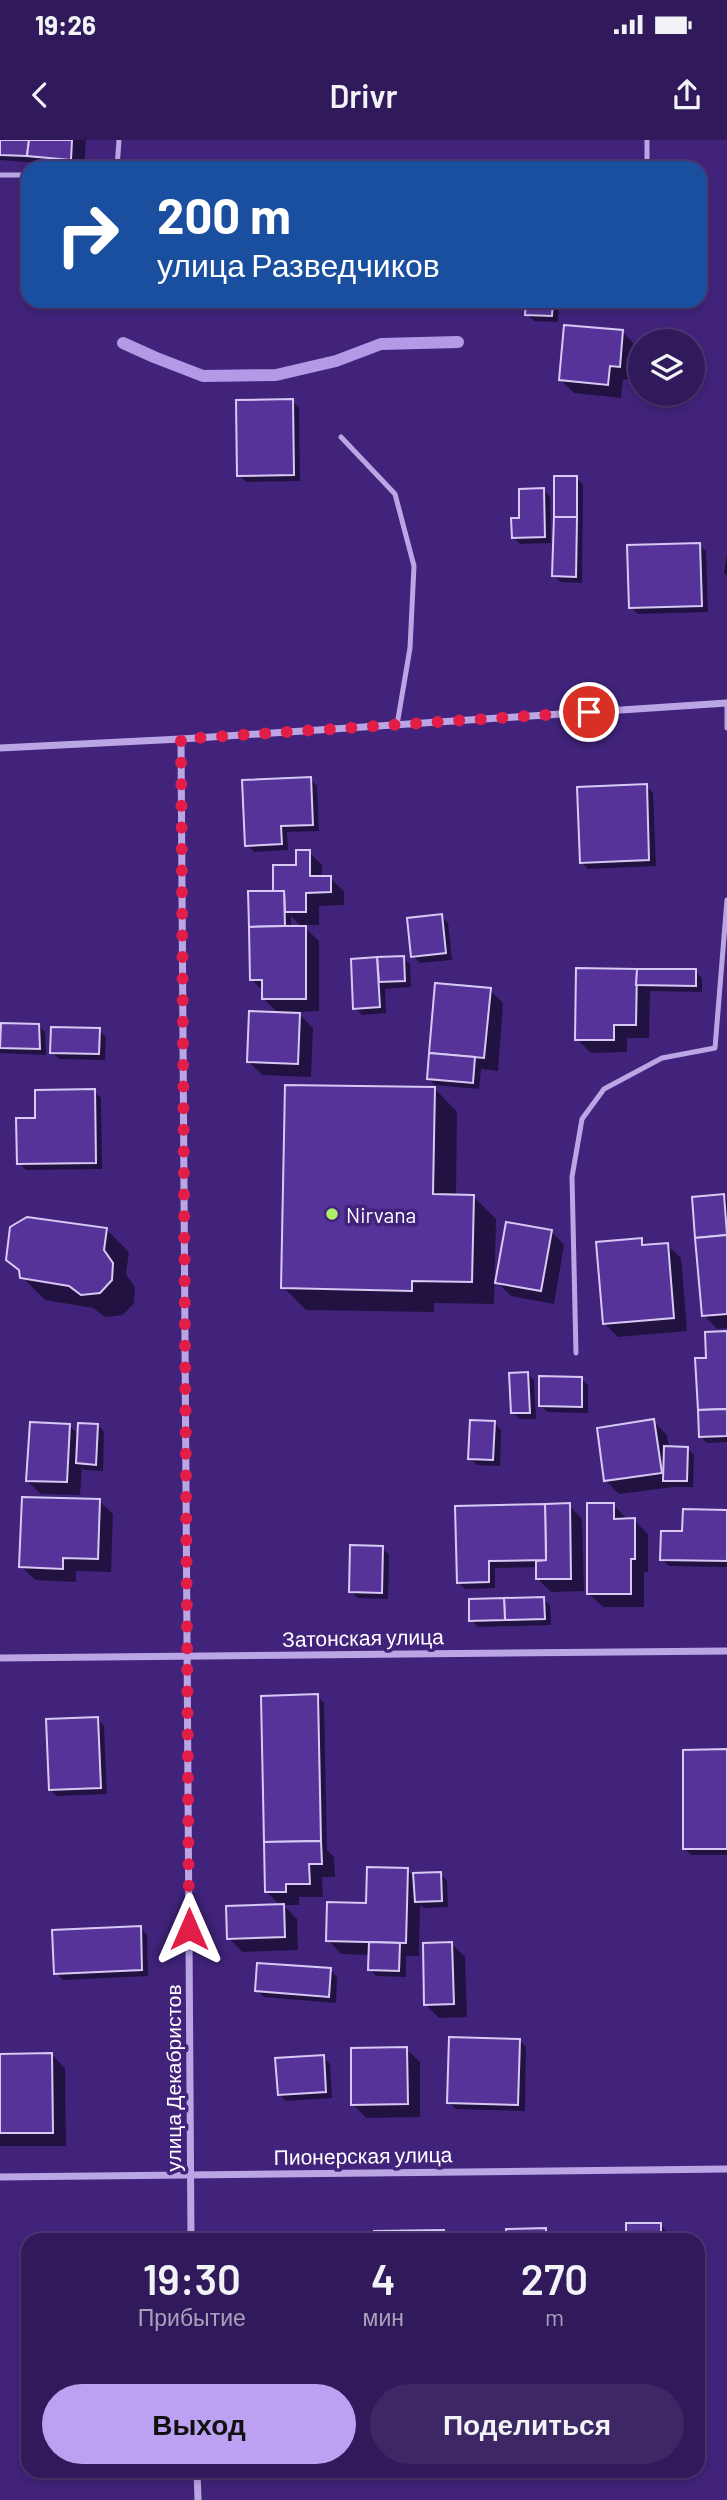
<!DOCTYPE html>
<html lang="ru">
<head>
<meta charset="utf-8">
<style>
  :root { --surface:#311a5c; --page:#3d2765; --text:#f1f3f6; --muted:#a8a1bb; --line:#4c3872; --accent:#bca0f2 }
  body { margin:0; font-family:Barlow,sans-serif; background:var(--page); color:var(--text); height:100vh; display:flex; flex-direction:column; font-size:26px; white-space:nowrap }
  * { box-sizing:border-box; margin:0 }
  p { font-size:23px; color:var(--muted) }
  .icon { flex:none; width:38px; height:38px; fill:none; stroke:currentColor; stroke-width:2; stroke-linecap:round; stroke-linejoin:round }
  .map { position:relative; flex:1; overflow:hidden }
  .panel { position:absolute; left:21px; top:2093px; width:684px; height:245px; display:flex; flex-direction:column; background:var(--surface); border-radius:21px; box-shadow:0 4px 10px #0003,0 0 0 2px var(--line) }
  .panel>* { flex:none }
  .top-card { position:absolute; left:21px; top:21px; width:686px; height:147px; border-radius:21px; box-shadow:0 4px 10px #0003,0 0 0 2px var(--line); background:#1a4fa0; color:#fff; overflow:hidden }
  .tools { position:absolute; left:628px; top:189px; display:grid; gap:14px }
  .tools a { display:grid; place-items:center; width:77px; height:77px; border-radius:50%; background:var(--surface); box-shadow:0 4px 10px #0003,0 0 0 2px var(--line); font-size:35px }
  .pin { position:absolute; display:grid; place-items:center; width:60px; height:60px; color:#fff; margin:-30px; border:4px solid #fff; border-radius:50%; box-shadow:0 2px 7px #0007 }
  .me { position:absolute; width:77px; margin:-38px; rotate:0deg; stroke-linejoin:round; filter:drop-shadow(0 0 5px #0008) }
  .turn { display:flex; align-items:center; gap:24px; height:147px; padding:0 21px; font-size:32px }
  .turn .icon { width:91px; height:91px; stroke-width:2.5 }
  .turn b { display:block; font-size:49px; line-height:60px }
  .eta { display:flex; justify-content:space-evenly; align-items:center; height:119px; text-align:center }
  .eta b { font-size:42px; font-weight:600; line-height:49px }
  .button { display:flex; gap:14px; margin-top:auto; padding:14px 21px }
  .button a { flex:1; height:80px; border-radius:42px; background:var(--accent); color:#111; font-size:28px; font-weight:600; line-height:80px; text-align:center }
  .button a+a { background:var(--page); color:var(--text) }
  .status { display:flex; justify-content:space-between; align-items:center; height:49px; padding:0 35px; background:var(--surface); direction:ltr }
  .status svg { height:19px; fill:currentColor }
  header { display:flex; justify-content:space-between; align-items:center; height:91px; padding:0 21px; background:var(--surface); font-size:32px; font-weight:600 }
  .map>svg:first-child { display:block }
  .shadow { fill:#0007; fill-rule:evenodd }
  .lines { fill:none; stroke-linecap:round; stroke-linejoin:round }
  .stream { stroke:#b29ae6; stroke-width:12 }
  .building { fill:#553398; stroke:#d7c9f4; stroke-width:2 }
  .lane { stroke:#bba6e5; stroke-width:5 }
  .street { stroke:#bba6e5; stroke-width:7 }
  .route { stroke:#e11d48; stroke-width:12; stroke-dasharray:0 21.6 }
  .poi-dot { fill:#aef069; stroke:#41237b; stroke-width:2.5 }
  .labels { text-anchor:middle; dominant-baseline:central; stroke-width:7; stroke-linejoin:round; paint-order:stroke }
  .poi-label { font-size:21px; fill:#fff; stroke:#41237b; text-anchor:start }
  .street-label { font-size:21px; fill:#fff; stroke:#41237b }
</style>
</head>
<body>
<div class="status"><b>19:26</b><svg viewBox="0 0 49 12"><path d="M0 12V9h3v3zM5 12V6h3v6zM10 12V3h3v9zM15 12V0h3v12zM26 1h20v11H26zM47 4h2v5h-2z"/></svg></div>
<header><svg class="icon" aria-label="back" viewBox="0 0 24 24"><path d="M15 5l-7 7 7 7"/></svg>Drivr<svg class="icon" aria-label="share" viewBox="0 0 24 24"><path d="M12 15V3M7 8l5-5 5 5M5 13v7h14v-7"/></svg></header>
<div class="map">
<svg width="727" height="2360" viewBox="0 0 727 2360">
  <rect width="100%" height="100%" fill="#41237b"/>
  <!-- shadow -->
  <g class="shadow">
    <polygon points="0,0 86,0 84,28 41,28 36,23 0,20"/>
    <polygon points="527,161 559,161 558,182 534,181 527,174"/>
    <polygon points="623,192 636,206 633,240 623,239 621,258 574,253 561,240"/>
    <polygon points="292,261 299,268 300,341 246,342 239,335"/>
    <polygon points="577,338 583,345 582,443 561,442 554,436"/>
    <polygon points="544,350 550,357 551,403 520,404 513,397 521,380"/>
    <polygon points="699,405 706,411 708,472 638,474 631,467"/>
    <polygon points="727,414 727,436 724,433"/>
    <polygon points="310,639 317,646 319,691 287,692 288,710 254,712 247,705"/>
    <polygon points="646,646 653,653 656,726 588,729 581,722"/>
    <path d="M309,712l13,13v13h8l14,13v14l-25,1v19h-17l17,16v70l-22,1 16,16 -2,49 -49,-2 -14,-14 31,-47 -15,-15v-7l-13,-13 26,-86zM291,776l12,12h-12z"/>
    <polygon points="441,776 448,783 452,820 420,823 413,816"/>
    <polygon points="403,818 410,824 411,847 385,849 386,873 362,875 355,868 352,820"/>
    <polygon points="578,830 695,831 702,838 702,852 650,851 649,898 627,898 627,912 591,913 577,899"/>
    <polygon points="490,850 503,863 498,931 481,929 479,949 435,945 428,938"/>
    <polygon points="0,883 38,885 45,892 46,915 0,913"/>
    <polygon points="99,890 106,897 105,920 59,919 52,912"/>
    <polygon points="435,949 457,972 456,1056 473,1056 496,1079 494,1164 434,1163 434,1172 306,1170 283,1147"/>
    <polygon points="94,951 101,958 102,1029 26,1030 19,1023 37,980"/>
    <polygon points="723,1055 727,1059 727,1188 717,1189 704,1175"/>
    <polygon points="106,1089 129,1112 126,1134 135,1147 134,1163 123,1175 105,1177 93,1168 45,1160 22,1137"/>
    <polygon points="551,1091 564,1105 554,1164 511,1156 497,1142"/>
    <polygon points="641,1100 648,1106 667,1105 681,1118 687,1191 618,1197 605,1184"/>
    <polygon points="727,1193 727,1302 707,1303 701,1297 708,1220"/>
    <polygon points="528,1234 534,1240 536,1279 520,1279 513,1273"/>
    <polygon points="581,1239 588,1245 588,1273 547,1272 541,1266"/>
    <polygon points="653,1281 667,1295 669,1308 687,1308 694,1315 693,1347 673,1347 619,1354 605,1340"/>
    <polygon points="495,1283 501,1290 500,1326 477,1325 470,1318"/>
    <polygon points="98,1285 104,1292 103,1331 84,1330 82,1327 80,1355 41,1354 27,1341 70,1286 79,1295"/>
    <polygon points="99,1361 113,1374 111,1432 76,1431 76,1442 35,1440 21,1426"/>
    <polygon points="569,1365 582,1379 584,1451 551,1452 538,1439 538,1427 495,1428 495,1448 465,1449 458,1442"/>
    <polygon points="614,1365 627,1379 634,1380 648,1394 648,1432 644,1432 644,1467 603,1467 589,1454"/>
    <polygon points="727,1372 727,1427 669,1426 662,1419 684,1393"/>
    <polygon points="382,1408 389,1415 388,1459 357,1458 351,1451"/>
    <polygon points="543,1459 550,1465 551,1485 478,1487 471,1480"/>
    <polygon points="317,1556 324,1563 327,1710 334,1717 335,1737 322,1737 323,1757 299,1757 299,1765 283,1765 297,1779 298,1810 242,1812 229,1798 280,1766 267,1752"/>
    <polygon points="98,1579 104,1586 107,1654 57,1656 50,1649"/>
    <polygon points="727,1611 727,1715 691,1715 684,1708"/>
    <polygon points="407,1730 415,1738 440,1734 447,1740 448,1767 424,1768 420,1765 419,1816 406,1816 406,1837 376,1836 370,1829 370,1815 341,1814 328,1800"/>
    <polygon points="140,1788 147,1795 148,1836 63,1840 56,1833"/>
    <polygon points="452,1804 465,1817 467,1877 439,1878 425,1864"/>
    <polygon points="331,1830 337,1837 336,1863 264,1857 257,1851"/>
    <polygon points="519,1900 526,1907 525,1971 456,1969 449,1963"/>
    <polygon points="406,1909 420,1922 420,1977 366,1978 353,1964"/>
    <polygon points="52,1915 65,1928 66,2006 0,2006 0,1916"/>
    <polygon points="323,1917 330,1924 332,1958 286,1961 279,1954"/>
    <polygon points="661,2085 674,2100 627,2100"/>
    <polygon points="545,2090 552,2096 552,2100 508,2100"/>
    <polygon points="443,2092 451,2100 376,2100"/>
  </g>
  <g class="lines">
    <!-- stream -->
    <polyline class="stream" points="123,203 154,217 203,236 276,235 336,221 381,204 458,202"/>
  </g>
  <!-- building -->
  <g class="building">
    <polygon points="0,0 29,0 27,16 0,15"/>
    <polygon points="29,0 72,0 71,20 27,16"/>
    <polygon points="526,161 553,161 552,176 525,175"/>
    <polygon points="564,185 623,190 620,227 610,226 608,245 559,240"/>
    <polygon points="293,259 294,335 237,336 236,260"/>
    <rect x="554" y="336" width="23" height="41"/>
    <polygon points="544,348 545,397 512,398 511,378 519,378 519,349"/>
    <polygon points="554,377 577,377 576,437 552,436"/>
    <polygon points="700,403 702,466 629,468 627,405"/>
    <polygon points="311,637 313,685 281,686 282,704 245,706 242,640"/>
    <polygon points="647,644 649,720 580,723 577,647"/>
    <polygon points="296,710 310,710 310,736 331,736 331,752 306,753 306,772 285,772 284,751 273,751 273,725 296,725"/>
    <polygon points="248,751 284,751 285,786 249,787"/>
    <polygon points="442,774 446,813 411,817 407,778"/>
    <polygon points="285,786 306,786 306,859 262,859 262,840 250,840 249,787"/>
    <polygon points="404,816 405,841 379,842 377,817"/>
    <polygon points="377,817 380,867 353,869 351,819"/>
    <polygon points="576,828 637,829 636,885 614,885 614,900 575,900"/>
    <polygon points="637,829 696,829 696,846 636,845"/>
    <polygon points="435,843 491,848 484,918 429,913"/>
    <polygon points="249,871 300,873 298,924 247,922"/>
    <polygon points="1,883 39,884 40,909 0,908"/>
    <polygon points="51,887 100,888 99,914 50,913"/>
    <polygon points="429,913 475,917 473,943 427,939"/>
    <polygon points="285,945 435,947 433,1054 474,1055 472,1142 412,1141 412,1151 281,1148"/>
    <polygon points="95,949 96,1023 17,1024 16,978 35,978 35,950"/>
    <polygon points="724,1054 727,1095 695,1098 692,1057"/>
    <polygon points="27,1077 107,1088 104,1110 113,1123 112,1140 100,1153 81,1155 69,1146 20,1138 19,1130 6,1120 10,1087"/>
    <polygon points="506,1082 552,1090 541,1151 495,1143"/>
    <polygon points="727,1095 727,1174 702,1176 695,1098"/>
    <polygon points="642,1098 642,1105 668,1103 674,1178 603,1184 596,1102"/>
    <polygon points="727,1191 727,1269 698,1270 695,1218 706,1218 705,1192"/>
    <polygon points="528,1232 530,1273 511,1273 509,1233"/>
    <polygon points="539,1236 582,1237 582,1267 539,1266"/>
    <polygon points="727,1269 727,1296 699,1297 698,1270"/>
    <polygon points="654,1279 662,1333 604,1341 597,1288"/>
    <polygon points="470,1280 495,1281 493,1320 468,1319"/>
    <polygon points="30,1282 70,1284 67,1342 26,1341"/>
    <polygon points="78,1283 98,1284 96,1325 76,1323"/>
    <polygon points="664,1306 688,1307 687,1341 663,1341"/>
    <polygon points="22,1357 100,1359 98,1419 63,1418 63,1429 19,1427"/>
    <polygon points="570,1363 571,1439 536,1439 536,1421 546,1420 545,1364"/>
    <polygon points="587,1363 614,1363 614,1379 635,1378 635,1419 631,1419 631,1454 587,1454"/>
    <polygon points="545,1364 546,1420 489,1421 489,1442 457,1443 455,1366"/>
    <polygon points="683,1369 727,1370 727,1421 660,1420 661,1391 682,1391"/>
    <polygon points="350,1405 383,1406 382,1453 349,1452"/>
    <polygon points="544,1457 545,1479 505,1480 504,1458"/>
    <polygon points="504,1458 505,1480 469,1481 469,1459"/>
    <polygon points="318,1554 321,1701 264,1702 261,1556"/>
    <polygon points="98,1577 101,1648 49,1650 46,1579"/>
    <polygon points="727,1609 727,1709 683,1709 683,1610"/>
    <polygon points="321,1701 322,1724 309,1724 310,1744 286,1744 286,1752 265,1752 264,1702"/>
    <polygon points="367,1727 408,1728 406,1803 326,1801 327,1762 366,1763"/>
    <polygon points="441,1732 442,1761 415,1762 413,1733"/>
    <polygon points="284,1764 285,1797 227,1799 226,1766"/>
    <polygon points="141,1786 142,1830 54,1834 52,1790"/>
    <polygon points="369,1802 400,1803 399,1831 368,1830"/>
    <polygon points="452,1802 454,1864 424,1865 423,1803"/>
    <polygon points="257,1823 331,1828 329,1857 255,1851"/>
    <polygon points="449,1897 520,1899 518,1965 447,1963"/>
    <polygon points="407,1907 408,1964 351,1965 351,1908"/>
    <polygon points="52,1913 53,1993 0,1993 0,1914"/>
    <polygon points="324,1915 326,1952 278,1955 275,1918"/>
    <rect x="626" y="2083" width="35" height="17"/>
    <polygon points="546,2088 546,2100 507,2100 506,2089"/>
    <polygon points="444,2090 444,2100 374,2100 374,2091"/>
  </g>
  <g class="lines">
    <!-- lane -->
    <g class="lane">
      <polyline points="117,28 119,0"/>
      <polyline points="647,28 647,0"/>
      <polyline points="0,35 28,35"/>
      <polyline points="341,297 395,354 414,426 410,508 397,585"/>
      <polyline points="727,563 727,588"/>
      <polyline points="576,1213 572,1037 582,979 604,949 662,918 715,908 727,760"/>
    </g>
    <!-- street -->
    <g class="street">
      <polyline points="181,599 191,2100"/>
      <polyline points="0,608 181,599 727,563"/>
      <polyline points="0,1518 727,1511"/>
      <polyline points="0,2037 727,2029"/>
      <polyline points="197,2331 198,2360"/>
    </g>
  </g>
  <g class="lines">
    <!-- route -->
    <polyline class="route" points="189,1789 181,599 589,572"/>
  </g>
  <!-- markers -->
  <circle class="poi-dot" cx="332" cy="1074" r="7"/>
  <g class="labels">
    <!-- poi labels -->
    <g class="poi-label">
      <text x="346" y="1074">Nirvana</text>
    </g>
    <!-- street labels -->
    <g class="street-label">
      <text transform="translate(363 1497) rotate(-1)">Затонская улица</text>
      <text transform="translate(172 1938) rotate(-90)">улица Декабристов</text>
      <text transform="translate(363 2015) rotate(-1)">Пионерская улица</text>
    </g>
  </g>
</svg>
<div class="tools">
<a><svg class="icon" aria-label="layers" viewBox="0 0 24 24"><path d="M12 4l9 5-9 5-9-5zM3 14l9 5 9-5"/></svg></a>
</div>
<div class="pin" style="left:589px;top:572px;background:#d93025"><svg class="icon" aria-label="arrive" viewBox="0 0 24 24"><path d="M6 21V4h12l-3 4 3 4H6"/></svg></div>
<svg class="me" style="left:189px;top:1789px" viewBox="-20 -20 40 40"><path d="M0-17L14 15 0 8-14 15z" fill="#e11d48" stroke="#fff" stroke-width="4"/></svg>
<div class="top-card">
<div class="turn"><svg class="icon" aria-label="right" viewBox="0 0 24 24"><path d="M7 20v-9h11M14 6l5 5-5 5"/></svg><div><b>200 m</b>улица Разведчиков</div></div>
</div>
<section class="panel">
<div class="eta">
<div><b>19:30</b><p>Прибытие</p></div>
<div><b>4</b><p>мин</p></div>
<div><b>270</b><p>m</p></div>
</div>
<div class="button"><a>Выход</a><a>Поделиться</a></div>
</section>
</div>
</body>
</html>
